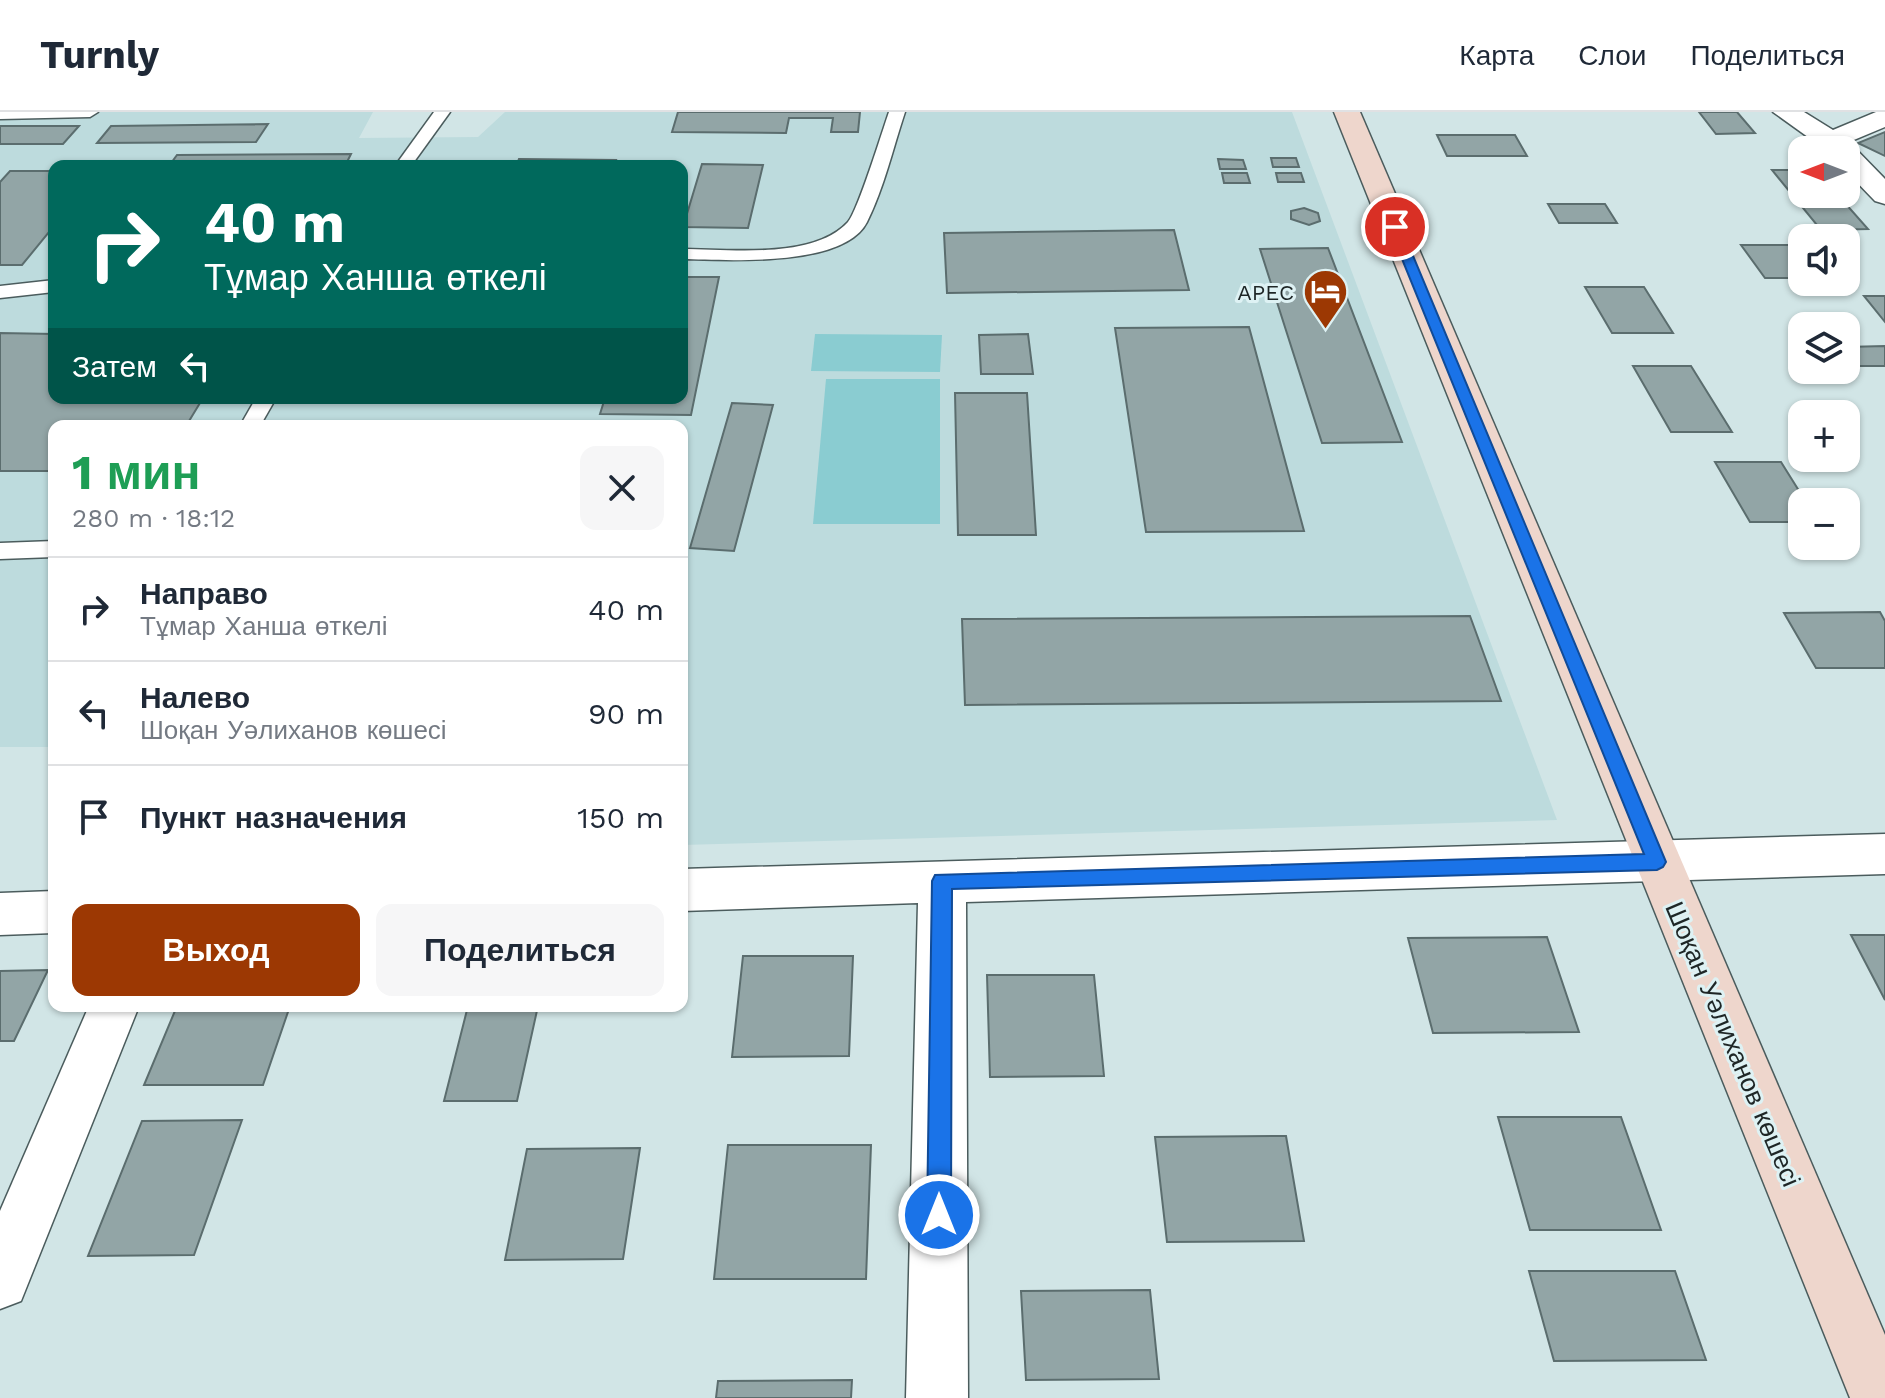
<!DOCTYPE html>
<html lang="ru">
<head>
<meta charset="utf-8">
<style>
  :root { --surface:#fff; --page:#f6f6f7; --text:#1f2937; --muted:#747a83; --line:#e0e1e3; --accent:#9c3803 }
  body { margin:0; font-family:"Work Sans",sans-serif; background:var(--page); color:var(--text); height:100vh; display:flex; flex-direction:column; font-size:30px; white-space:nowrap }
  * { box-sizing:border-box; margin:0 }
  p { font-size:26px; color:var(--muted) }
  .icon { flex:none; width:44px; height:44px; fill:none; stroke:currentColor; stroke-width:2; stroke-linecap:round; stroke-linejoin:round }
  .map { position:relative; flex:1; overflow:hidden }
  .drawer { position:absolute; left:48px; top:308px; width:640px; height:592px; display:flex; flex-direction:column; background:var(--surface); border-radius:16px; box-shadow:0 2px 6px #0004 }
  .drawer>* { flex:none }
  .banner { position:absolute; left:48px; top:48px; width:640px; height:244px; border-radius:16px; box-shadow:0 2px 6px #0004; background:#00695c; color:#fff; overflow:hidden }
  .needle { width:52px; rotate:270deg }
  .tools { position:absolute; left:1788px; top:24px; display:grid; gap:16px }
  .tools a { display:grid; place-items:center; width:72px; height:72px; border-radius:16px; background:var(--surface); box-shadow:0 2px 6px #0004; font-size:40px }
  .pin { position:absolute; display:grid; place-items:center; width:68px; height:68px; color:#fff; margin:-34px; border:4px solid #fff; border-radius:50%; box-shadow:0 2px 8px #0007 }
  .me { position:absolute; width:88px; margin:-44px; rotate:0deg; stroke-linejoin:round; filter:drop-shadow(0 0 6px #0008) }
  .turn { display:flex; align-items:center; gap:28px; height:168px; padding:0 24px; font-size:36px }
  .turn .icon { width:104px; height:104px; stroke-width:2.5 }
  .turn b { display:block; font-size:56px; line-height:68px }
  .then { display:flex; align-items:center; height:76px; padding:0 24px; background:#0003; gap:16px; font-size:30px }
  .round { display:grid; place-items:center; flex:none; width:84px; height:84px; border-radius:16px; background:var(--page) }
  .headline { display:flex; align-items:center; justify-content:space-between; height:136px; padding:0 24px }
  h1 { font-size:48px; font-weight:700; line-height:60px; color:#1e9e55 }
  .button { display:flex; gap:16px; margin-top:auto; padding:16px 24px }
  .button a { flex:1; height:92px; border-radius:16px; background:var(--accent); color:#fff; font-size:32px; font-weight:700; line-height:92px; text-align:center }
  .button a+a { background:var(--page); color:var(--text) }
  ul { padding:0; list-style:none }
  li { display:flex; align-items:center; gap:24px; height:104px; padding:0 24px; border-top:2px solid var(--line) }
  li div { flex:1 }
  li b { display:block; font-size:30px }
  li em { font-style:normal }
  header { display:flex; align-items:center; gap:48px; box-sizing:border-box; height:112px; padding:0 40px; background:var(--surface); border-bottom:2px solid var(--line) }
  header strong { font-size:38px }
  nav { display:flex; gap:44px; margin-inline-start:auto; font-size:28px }
  .map>svg:first-child { display:block }
  .built { fill:#bddbdd; fill-rule:evenodd }
  .green { fill:#8accd1 }
  .building { fill:#92a5a6; stroke:#5b6d6e; stroke-width:2 }
  .lines { fill:none; stroke-linecap:round; stroke-linejoin:round }
  .lane-casing { stroke:#4b5c5d; stroke-width:3 }
  .street-casing { stroke:#4b5c5d; stroke-width:3 }
  .secondary-casing { stroke:#4b5c5d; stroke-width:3 }
  .lane { fill:#fff; fill-rule:evenodd }
  .street { fill:#fff; fill-rule:evenodd }
  .secondary { fill:#eed6cc; fill-rule:evenodd }
  .route { fill:#1a73e8; stroke:#114b97; stroke-width:2 }
  .labels { text-anchor:middle; dominant-baseline:central; stroke-width:6; stroke-linejoin:round; paint-order:stroke }
  .far-poi-label { font-size:22px; fill:#1e2626; stroke:#def2f4; text-anchor:end }
  .street-label { font-size:26px; fill:#1e2626; stroke:#def2f4 }
</style>
</head>
<body>
<header>
<strong>Turnly</strong>
<nav><a>Карта</a><a>Слои</a><a>Поделиться</a></nav>
</header>
<div class="map">
<svg width="1885" height="1286" viewBox="0 0 1885 1286">
  <rect width="100%" height="100%" fill="#d1e5e6"/>
  <!-- built -->
  <path class="built" d="M0,0h373l-14,26 119,-1 27,-25h787l265,708 -875,25v-419h-628v321h-54zM54,54h628v232h-628z"/>
  <!-- green -->
  <g class="green">
    <polygon points="815,222 942,223 940,260 811,259"/>
    <polygon points="826,267 940,267 940,412 813,412"/>
  </g>
  <!-- building -->
  <g class="building">
    <polygon points="678,0 860,0 858,20 831,20 833,6 789,6 786,21 672,20"/>
    <polygon points="1699,0 1737,0 1755,21 1716,22"/>
    <polygon points="268,12 256,30 97,31 111,14"/>
    <polygon points="0,14 79,14 63,32 0,32"/>
    <polygon points="1885,20 1885,44 1858,31"/>
    <polygon points="1437,23 1515,23 1527,44 1447,44"/>
    <polygon points="351,42 345,54 169,54 177,43"/>
    <polygon points="1271,46 1296,46 1299,55 1273,55"/>
    <polygon points="519,47 616,48 614,54 516,54"/>
    <polygon points="1218,47 1243,48 1246,57 1220,57"/>
    <polygon points="702,52 763,53 748,116 683,115"/>
    <polygon points="1772,58 1802,58 1802,82 1837,82 1868,117 1821,118"/>
    <polygon points="10,59 54,59 54,114 22,153 0,153 0,70"/>
    <polygon points="1222,61 1247,61 1250,71 1224,71"/>
    <polygon points="1276,61 1301,61 1304,70 1278,70"/>
    <polygon points="1548,92 1605,92 1617,111 1559,111"/>
    <polygon points="1304,96 1318,101 1320,109 1309,113 1291,107 1291,99"/>
    <polygon points="1174,118 1189,178 947,181 944,121"/>
    <polygon points="1741,133 1795,133 1802,142 1802,166 1765,166"/>
    <polygon points="1328,136 1402,330 1322,331 1260,137"/>
    <polygon points="682,165 719,165 691,303 600,302 605,286 682,286"/>
    <polygon points="1585,175 1644,175 1673,221 1612,221"/>
    <polygon points="1864,184 1885,184 1885,210"/>
    <polygon points="1249,215 1304,419 1146,420 1115,216"/>
    <polygon points="0,221 54,222 54,286 203,286 186,314 54,314 54,359 0,359"/>
    <polygon points="1028,222 1033,262 981,262 979,223"/>
    <polygon points="1885,234 1885,254 1857,254 1846,240 1846,235"/>
    <polygon points="1633,254 1691,254 1732,320 1671,320"/>
    <polygon points="955,281 1027,281 1036,423 958,423"/>
    <polygon points="732,291 773,293 734,439 690,436"/>
    <polygon points="1715,350 1781,350 1806,390 1802,390 1802,410 1750,410"/>
    <polygon points="1880,500 1885,509 1885,556 1816,556 1784,501"/>
    <polygon points="1470,504 1501,589 965,593 962,507"/>
    <polygon points="1851,823 1885,823 1885,888"/>
    <polygon points="1547,825 1579,920 1433,921 1408,826"/>
    <polygon points="743,844 853,844 849,944 732,945"/>
    <polygon points="48,858 14,929 0,929 0,859"/>
    <polygon points="987,863 1094,863 1104,964 990,965"/>
    <polygon points="177,894 290,894 263,973 144,973"/>
    <polygon points="468,894 538,894 517,989 444,989"/>
    <polygon points="1498,1005 1621,1005 1661,1118 1530,1118"/>
    <polygon points="242,1008 194,1143 88,1144 142,1009"/>
    <polygon points="1286,1024 1304,1129 1167,1130 1155,1025"/>
    <polygon points="728,1033 871,1033 866,1167 714,1167"/>
    <polygon points="640,1036 623,1147 505,1148 527,1037"/>
    <polygon points="1529,1159 1675,1159 1706,1248 1554,1249"/>
    <polygon points="1150,1178 1159,1267 1026,1268 1021,1179"/>
    <polygon points="852,1268 851,1286 716,1286 718,1269"/>
  </g>
  <g class="lines">
    <defs>
      <g id="lane">
        <polygon points="0,0 98,0 90,5 0,7"/>
        <polygon points="434,0 450,0 411,54 395,54"/>
        <path d="M889,0h16c-12,36 -21,76 -38,110 -23,46 -142,38 -185,37v-10c48,0 131,11 166,-27 10,-11 34,-90 41,-110z"/>
        <polygon points="54,168 54,180 0,186 0,174"/>
        <polygon points="256,286 276,286 260,314 240,314"/>
        <polygon points="54,429 54,445 0,447 0,431"/>
      </g>
      <g id="street">
        <polygon points="1773,0 1804,0 1833,18 1876,0 1885,0 1885,15 1849,30 1885,67 1885,92 1875,89 1846,59 1846,38 1826,38"/>
        <polygon points="1885,722 1885,762 966,790 968,1286 906,1286 918,791 682,799 682,757"/>
        <polygon points="54,779 54,821 0,823 0,781"/>
        <polygon points="89,894 139,894 21,1189 0,1197 0,1099"/>
      </g>
      <polygon id="secondary" points="1334,0 1360,0 1885,1223 1885,1286 1850,1286"/>
    </defs>
    <!-- lane casing -->
    <use href="#lane" class="lane-casing"/>
    <!-- street casing -->
    <use href="#street" class="street-casing"/>
    <!-- secondary casing -->
    <use href="#secondary" class="secondary-casing"/>
    <!-- lane -->
    <use href="#lane" class="lane"/>
    <!-- street -->
    <use href="#street" class="street"/>
    <!-- secondary -->
    <use href="#secondary" class="secondary"/>
  </g>
  <!-- route -->
  <polygon class="route" points="1395,112 1401,115 1666,750 1663,755 1657,758 952,777 951,1103 947,1112 939,1115 931,1112 927,1103 932,769 935,763 1644,742 1389,115"/>
  <!-- icons -->
  <defs>
    <symbol id="hotel-pin" viewBox="-11 -11 22 30"><path d="M0 17L-7.5 6A9.5 9.5 0 1 1 7.5 6Z" fill="#9c3803" stroke="#def2f4"/><path d="M-6-4.5h1.5V1H6V5H4.5V3h-9V5H-6ZM-4 0a1.8 1.8 0 1 1 3.6 0ZM.5 0V-2.5h3Q6-2.5 6 0Z" fill="#fff"/></symbol>
  </defs>
  <g fill-rule="evenodd">
    <use href="#hotel-pin" x="1300" y="154" width="51" height="69"/>
  </g>
  <g class="labels">
    <!-- far-poi labels -->
    <g class="far-poi-label">
      <text x="1294" y="180">APEC</text>
    </g>
    <!-- street labels -->
    <g class="street-label">
      <text transform="translate(1733 932) rotate(67)">Шоқан Уәлиханов көшесі</text>
    </g>
  </g>
</svg>
<div class="tools">
<a><svg class="needle" viewBox="-14 -14 28 28"><path d="M0-13l5 13h-10z" fill="#e53935"/><path d="M0 13l5-13h-10z" fill="#747a83"/></svg></a>
<a><svg class="icon" aria-label="sound" viewBox="0 0 24 24"><path d="M4 9h4l5-4v14l-5-4H4zM17 9q2 3 0 6"/></svg></a>
<a><svg class="icon" aria-label="layers" viewBox="0 0 24 24"><path d="M12 4l9 5-9 5-9-5zM3 14l9 5 9-5"/></svg></a>
<a>+</a>
<a>−</a>
</div>
<div class="pin" style="left:1395px;top:115px;background:#d93025"><svg class="icon" aria-label="arrive" viewBox="0 0 24 24"><path d="M6 21V4h12l-3 4 3 4H6"/></svg></div>
<svg class="me" style="left:939px;top:1103px" viewBox="-20 -20 40 40"><circle r="17" fill="#1a73e8" stroke="#fff" stroke-width="3"/><path d="M0-11L8 9 0 5-8 9z" fill="#fff"/></svg>
<div class="banner">
<div class="turn"><svg class="icon" aria-label="right" viewBox="0 0 24 24"><path d="M7 20v-9h11M14 6l5 5-5 5"/></svg><div><b>40 m</b>Тұмар Ханша өткелі</div></div>
<div class="then">Затем<svg class="icon" aria-label="left" viewBox="0 0 24 24"><path d="M17 20v-9H6M10 6l-5 5 5 5"/></svg></div>
</div>
<section class="drawer">
<div class="headline"><div><h1>1 мин</h1><p>280 m · 18:12</p></div><a class="round"><svg class="icon" aria-label="close" viewBox="0 0 24 24"><path d="M6 6l12 12M18 6L6 18"/></svg></a></div>
<ul>
<li><svg class="icon" aria-label="right" viewBox="0 0 24 24"><path d="M7 20v-9h11M14 6l5 5-5 5"/></svg><div><b>Направо</b><p>Тұмар Ханша өткелі</p></div><em>40 m</em></li>
<li><svg class="icon" aria-label="left" viewBox="0 0 24 24"><path d="M17 20v-9H6M10 6l-5 5 5 5"/></svg><div><b>Налево</b><p>Шоқан Уәлиханов көшесі</p></div><em>90 m</em></li>
<li><svg class="icon" aria-label="arrive" viewBox="0 0 24 24"><path d="M6 21V4h12l-3 4 3 4H6"/></svg><div><b>Пункт назначения</b></div><em>150 m</em></li>
</ul>
<div class="button"><a>Выход</a><a>Поделиться</a></div>
</section>
</div>
</body>
</html>
